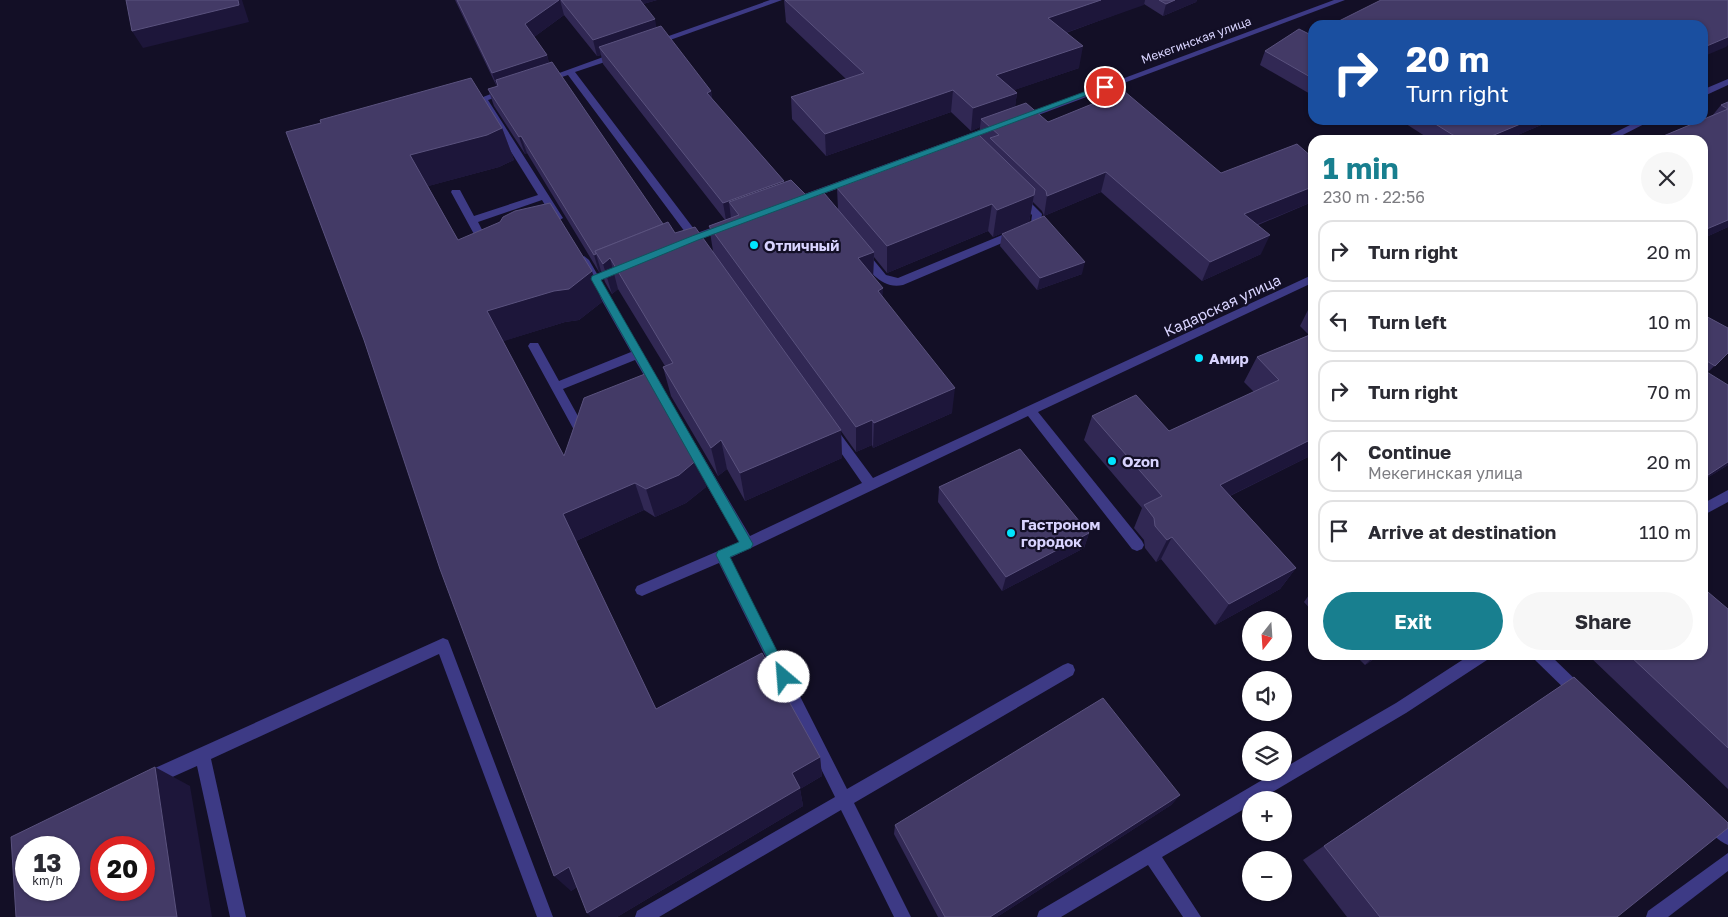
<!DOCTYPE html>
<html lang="en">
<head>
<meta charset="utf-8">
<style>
  :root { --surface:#fff; --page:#f7f7f7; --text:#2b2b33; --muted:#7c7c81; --line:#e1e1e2; --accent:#187f8f }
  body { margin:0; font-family:"Golos Text",sans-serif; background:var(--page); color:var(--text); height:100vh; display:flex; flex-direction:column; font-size:19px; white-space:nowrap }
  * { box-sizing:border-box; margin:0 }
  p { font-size:16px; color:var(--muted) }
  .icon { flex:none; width:28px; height:28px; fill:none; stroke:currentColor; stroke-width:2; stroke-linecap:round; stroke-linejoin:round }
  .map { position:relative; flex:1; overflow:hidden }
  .drawer { position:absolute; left:1308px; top:135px; width:400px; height:525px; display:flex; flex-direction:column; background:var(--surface); border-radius:15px; box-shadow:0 1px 4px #0004 }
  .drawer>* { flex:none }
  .banner { position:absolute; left:1308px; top:20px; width:400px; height:105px; border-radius:15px; box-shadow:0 1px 4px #0004; background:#1a4fa0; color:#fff; overflow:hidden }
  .needle { width:32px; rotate:197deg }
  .buttons { position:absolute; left:1242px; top:611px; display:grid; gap:10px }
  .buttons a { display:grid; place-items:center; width:50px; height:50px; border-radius:50%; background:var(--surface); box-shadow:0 1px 4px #0004; font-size:25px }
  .speed { position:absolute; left:15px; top:836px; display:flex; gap:10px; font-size:25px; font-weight:700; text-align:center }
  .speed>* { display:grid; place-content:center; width:65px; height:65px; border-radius:50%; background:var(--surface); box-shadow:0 1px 4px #0004; line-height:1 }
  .speed small { font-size:12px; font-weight:400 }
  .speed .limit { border:8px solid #d22; background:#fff; color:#111 }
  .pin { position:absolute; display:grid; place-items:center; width:42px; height:42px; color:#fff; margin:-21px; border:2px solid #fff; border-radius:50%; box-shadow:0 1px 5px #0007 }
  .me { position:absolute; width:55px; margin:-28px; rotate:333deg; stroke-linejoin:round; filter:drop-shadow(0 0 4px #0008) }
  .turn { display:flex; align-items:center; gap:18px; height:105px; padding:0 15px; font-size:22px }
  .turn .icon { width:65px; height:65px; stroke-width:2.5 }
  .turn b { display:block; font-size:35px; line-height:42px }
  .round { display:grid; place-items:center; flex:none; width:52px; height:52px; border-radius:26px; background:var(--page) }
  .head { display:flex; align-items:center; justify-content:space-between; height:85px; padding:0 15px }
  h1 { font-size:30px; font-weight:700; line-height:38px; color:var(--accent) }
  .button { display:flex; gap:10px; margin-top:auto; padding:10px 15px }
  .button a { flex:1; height:58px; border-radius:30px; background:var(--accent); color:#fff; font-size:20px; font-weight:700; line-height:58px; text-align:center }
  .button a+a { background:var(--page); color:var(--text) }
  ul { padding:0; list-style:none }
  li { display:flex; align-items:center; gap:15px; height:62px; margin:0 10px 8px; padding:0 5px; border:2px solid var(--line); border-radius:15px }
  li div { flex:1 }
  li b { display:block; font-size:19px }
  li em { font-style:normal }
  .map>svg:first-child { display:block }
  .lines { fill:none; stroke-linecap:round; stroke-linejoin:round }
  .minor { fill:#3d3a85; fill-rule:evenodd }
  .wall { fill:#312854; fill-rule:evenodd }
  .shaded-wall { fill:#1d163a }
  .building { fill:#433a66; stroke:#5a527e; fill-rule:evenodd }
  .route { fill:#187f8f; stroke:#10535d }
  .poi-dot { fill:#00e5ff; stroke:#130f26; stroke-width:2 }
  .labels { text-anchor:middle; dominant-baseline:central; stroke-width:4.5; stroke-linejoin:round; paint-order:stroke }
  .far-street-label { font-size:12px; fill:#d9d4ff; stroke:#130f26 }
  .poi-label { font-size:15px; font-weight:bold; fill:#d9d4ff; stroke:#130f26; text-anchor:start }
  .street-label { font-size:15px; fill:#d9d4ff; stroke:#130f26 }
</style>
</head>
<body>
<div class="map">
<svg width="1728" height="917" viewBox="0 0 1728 917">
  <rect width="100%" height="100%" fill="#130f26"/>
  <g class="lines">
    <!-- minor -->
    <g class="minor">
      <polygon points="770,0 782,0 656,45 649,43"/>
      <polygon points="1334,0 1345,0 1025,120 1022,121 1017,118"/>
      <polygon points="617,52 620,53 620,57 575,72 697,233 722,224 730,224 731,226 730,228 701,239 703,242 702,244 698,246 693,242 682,243 681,241 688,236 568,75 544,83 540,80"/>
      <polygon points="1728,79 1728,85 1702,97 1702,90"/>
      <polygon points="506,88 509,89 509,93 488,100 563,218 558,221 554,220 542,200 478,222 490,245 485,249 481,247 451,192 452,190 460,190 474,216 538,195 478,99"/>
      <polygon points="1640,120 1652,120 1613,140 1600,140"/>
      <polygon points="996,124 1001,127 999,129 796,204 792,205 787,202 788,200"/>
      <path d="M1020,195l4,1 18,18 -2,13 -137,58c-21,5 -35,-15 -45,-30l5,-4 4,1 19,23 12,3 133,-55 1,-8 -17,-17z"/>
      <polygon points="584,256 589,260 662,386 656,391 652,389 635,360 563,389 584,427 582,430 574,430 528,346 530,343 538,343 559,381 631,352 579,260"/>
      <polygon points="1312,275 1312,283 1038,412 1142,541 1144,545 1142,549 1137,551 1132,549 1028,416 730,558 847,789 1063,665 1068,663 1073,665 1075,670 1073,675 854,803 911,917 894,917 841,810 659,917 635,917 637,911 835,797 719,563 642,596 637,594 635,590 637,586 739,542 687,451 685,447 687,443 695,443 750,536 862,483 828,434 826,431 828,428 836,428 873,478"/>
      <polygon points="1728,490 1728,502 1702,516 1702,504"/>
      <polygon points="443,638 448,640 450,645 553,917 537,917 439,654 211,759 246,917 230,917 197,766 150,787 144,785 142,779 144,773"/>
      <polygon points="1470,655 1489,655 1487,660 1406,713 1259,800 1251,800 1251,805 1162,857 1201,917 1183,917 1148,865 1061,917 1037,917 1039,911 1276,772 1284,772 1284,768 1396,703"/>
      <polygon points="1533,655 1550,655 1584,688 1586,693 1584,698 1579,700 1574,698 1535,660"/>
      <path d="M1712,813l6,2 10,11v19c-10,-4 -20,-14 -24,-24l2,-6z"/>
      <polygon points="1728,853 1728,871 1668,917 1646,917 1648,911"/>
    </g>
  </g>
  <!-- wall -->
  <g class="wall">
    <path d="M455,0h202l-14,4 14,24 54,63 1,8 72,82v2l25,15 29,11 -1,-21 142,-52 1,-9 -9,4 -20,-19 -125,44 -34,-37 -1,-22 55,-18 -60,-57 -2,-22h413l-1,2 -33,14 -19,-12 -78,29 13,35 -65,22 3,3 -2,13 33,16 173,51 91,29 -54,23 3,29 -59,27 -101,-89 -57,24 -2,-5 -9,-9 -4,20 -36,15 -5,-6 -101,42 -13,-16 -1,20 9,20 70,116 -79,35 -1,-3 -16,7 -15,-21 1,27 -97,43 -18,-32 -9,7 -47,-80 -8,-29 2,-1 -47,-77 -6,5 -7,-12 -4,-11 -2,1 -72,-119 -2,1 -31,-48 -6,-17 9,-2zM564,15l33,41 4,-1 2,9 122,156 -16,6 4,25 -38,-18 -12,-9 -114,-161 -2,-8 -13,-18z"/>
    <polygon points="1312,34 1312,95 1260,65 1265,51"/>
    <polygon points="1728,102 1728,227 1704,238 1702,239 1702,140 1658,140 1661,137 1712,116 1721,105"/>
    <polygon points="1400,120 1553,120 1506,140 1431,140"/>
    <polygon points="502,128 514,160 499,167 428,186 458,240 602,302 579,320 565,322 503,341 564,456 699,458 706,487 686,503 655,517 644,510 576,541 656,709 820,757 822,776 800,789 803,806 617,917 591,917 577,887 571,891 286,132"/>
    <polygon points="1002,234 1082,274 1037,290 1000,246"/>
    <polygon points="1312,302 1312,455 1230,496 1296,568 1280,589 1215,625 1161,559 1156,562 1145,548 1144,540 1134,528 1142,508 1084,440 1092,416 1169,431 1254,392 1244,382 1257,357 1309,335 1300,326"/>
    <polygon points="1702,314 1728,353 1708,372 1728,465 1702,481"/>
    <polygon points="939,487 1089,533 1084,548 1002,591 938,502"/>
    <polygon points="1312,591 1312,611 1304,602"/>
    <polygon points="1728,609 1728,789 1588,655 1702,655"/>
    <polygon points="1355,655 1380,655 1365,665"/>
    <polygon points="1574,677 1617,917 1347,917 1303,860"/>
    <polygon points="1180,795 1171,805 997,917 938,917 894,834 895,825"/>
  </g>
  <!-- shaded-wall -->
  <g class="shaded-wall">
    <polygon points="238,0 242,0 249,22 143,48 132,31"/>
    <polygon points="559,0 560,0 564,15 530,40 525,24"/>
    <polygon points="634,0 657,0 636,6"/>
    <polygon points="1101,0 1145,0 1144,5 1045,40 1048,18"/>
    <polygon points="1175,0 1197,0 1196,2 1163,16 1166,4"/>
    <polygon points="655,19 658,35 599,47 601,55 597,56 593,40"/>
    <polygon points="1728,37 1728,45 1726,47 1702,57 1702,48"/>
    <polygon points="1083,46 1079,68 994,97 996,75"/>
    <polygon points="547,55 551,71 496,80 499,89 498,89 492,73"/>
    <polygon points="953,90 951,112 826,156 825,134"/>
    <polygon points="711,91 714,109 707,93"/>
    <polygon points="1017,93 1014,115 981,119 980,127 971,131 973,108"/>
    <polygon points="1530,120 1553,120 1506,140 1482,140"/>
    <polygon points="502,128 514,160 499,167 425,187 410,155"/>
    <polygon points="521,136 527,153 525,154 519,137"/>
    <polygon points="1106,172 1101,192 1044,216 1047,196"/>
    <polygon points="784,181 786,198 729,202 731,218 726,220 723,203"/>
    <polygon points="1312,187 1312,202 1236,233 1244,214"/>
    <polygon points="1034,195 1029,222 993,237 997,210"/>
    <polygon points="992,204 988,231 887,273 887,246"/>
    <polygon points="1728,220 1728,227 1704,238 1702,239 1702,231"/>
    <polygon points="1270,235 1261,254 1202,281 1210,262"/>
    <polygon points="874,252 873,278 858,258"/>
    <polygon points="596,254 601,271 599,272 594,255"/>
    <polygon points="610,258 618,289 612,294 603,264"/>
    <polygon points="1085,262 1082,274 1037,290 1040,278"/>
    <polygon points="592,271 602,302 579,320 565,322 501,342 487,311"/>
    <polygon points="883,288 882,315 878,291"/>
    <polygon points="955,388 952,413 873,448 874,423"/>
    <polygon points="872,420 872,445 856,452 856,427"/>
    <polygon points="841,430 842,458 745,501 740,473"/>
    <polygon points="1312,439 1312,455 1207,507 1220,485"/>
    <polygon points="721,440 727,469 718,476 711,448"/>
    <polygon points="699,458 706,487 686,503 655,517 646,489"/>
    <polygon points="1728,462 1728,465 1702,481 1702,479"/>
    <polygon points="635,483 644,510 576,541 563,514"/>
    <polygon points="1089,533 1084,548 1002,591 1006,577"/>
    <polygon points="1172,537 1161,559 1156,562 1167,540"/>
    <polygon points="1296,568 1280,589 1215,625 1229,604"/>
    <polygon points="1375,655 1380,655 1365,665"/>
    <polygon points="820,757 822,776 800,789 803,806 617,917 591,917 587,913 792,773"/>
    <polygon points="155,767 190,786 212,917 177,917"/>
    <polygon points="1180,795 1171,805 997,917 990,917"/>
    <polygon points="569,867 585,882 571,891 554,876"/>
  </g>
  <!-- building -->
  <g class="building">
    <polygon points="126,0 238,0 239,5 132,31"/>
    <polygon points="457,0 559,0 525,24 547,55 492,73"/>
    <polygon points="561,0 640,0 655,19 593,40"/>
    <polygon points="785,0 1101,0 1048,18 1083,46 996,75 1017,93 973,108 953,90 825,134 791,97 864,73"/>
    <polygon points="1159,0 1175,0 1166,4"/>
    <polygon points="1381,0 1728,0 1728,37 1702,48 1702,25 1331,25"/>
    <polygon points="661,26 711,91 707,93 784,181 723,203 599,47"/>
    <polygon points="1299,29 1311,35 1312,34 1312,78 1265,51"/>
    <polygon points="552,62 663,224 595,251 596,254 594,255 521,136 519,137 488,89 498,86 496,80"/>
    <polygon points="471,78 502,128 487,135 410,155 458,240 500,222 503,217 515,211 550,203 592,271 569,289 554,291 487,311 564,456 584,398 650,372 699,458 679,475 646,489 635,483 563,514 656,709 762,653 820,757 792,773 800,788 587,913 569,867 554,876 440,569 364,340 286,132 321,123 320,120"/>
    <polygon points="1124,91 1221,173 1297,144 1312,157 1312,187 1244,214 1270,235 1210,262 1106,172 1047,196 1046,191 990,138 999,135 981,119 1026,103 1048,122"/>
    <polygon points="1728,102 1728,109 1721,105"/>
    <polygon points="1728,109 1728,220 1702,231 1702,140 1664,140 1666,139 1661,137"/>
    <polygon points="1429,120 1530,120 1482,140 1461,140"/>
    <polygon points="979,135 1035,189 1034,195 997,210 992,204 887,246 837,188"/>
    <polygon points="791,180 809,198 824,193 874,252 858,258 883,288 878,291 955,388 874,423 872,420 856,427 709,226 739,215 729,202"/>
    <polygon points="1044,216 1085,262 1040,278 1002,234"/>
    <polygon points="668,222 675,233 695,227 841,430 740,473 721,440 711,448 663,367 673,363 610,258 603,264 595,251"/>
    <polygon points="1702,314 1728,328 1728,353 1715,366 1702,358"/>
    <polygon points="1312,334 1312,439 1220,485 1296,568 1229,604 1172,537 1167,540 1155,526 1154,518 1144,505 1162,496 1092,416 1136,395 1169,431 1279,380 1257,357"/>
    <polygon points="1702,369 1728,385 1728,462 1702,479"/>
    <polygon points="1020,449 1089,533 1006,577 939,487"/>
    <polygon points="1702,587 1728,609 1728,748 1629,655 1702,655"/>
    <polygon points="1574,677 1728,823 1728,828 1617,917 1380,917 1324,846"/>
    <polygon points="1103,698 1180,795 990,917 945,917 895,825"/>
    <path d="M155,767l22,150h-161l-5,-80zM26,848h43v42h-43zM101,848h43v42h-43z"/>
  </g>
  <!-- route -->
  <polygon class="route" points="1103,85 1109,87 698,240 601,280 753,544 751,548 730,557 790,677 788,681 784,683 779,681 716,555 718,551 739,542 591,279 592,276 692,236"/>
  <!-- markers -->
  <g class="poi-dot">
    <circle cx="754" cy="245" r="5"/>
    <circle cx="1199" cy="358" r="5"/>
    <circle cx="1112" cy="461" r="5"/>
    <circle cx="1011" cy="533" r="5"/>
  </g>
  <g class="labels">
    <!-- far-street labels -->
    <g class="far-street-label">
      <text transform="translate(1196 40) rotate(-20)">Мекегинская улица</text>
    </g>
    <!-- poi labels -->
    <g class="poi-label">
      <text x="764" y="245">Отличный</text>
      <text x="1209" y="358">Амир</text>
      <text x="1122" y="461">Ozon</text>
      <text x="1021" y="524">Гастроном<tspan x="1021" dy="17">городок</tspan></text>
    </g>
    <!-- street labels -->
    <g class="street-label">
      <text transform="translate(1222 305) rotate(-25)">Кадарская улица</text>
    </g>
  </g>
</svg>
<div class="buttons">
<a><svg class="needle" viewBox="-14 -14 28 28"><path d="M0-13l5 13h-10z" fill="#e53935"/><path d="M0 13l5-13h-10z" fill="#7c7c81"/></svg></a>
<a><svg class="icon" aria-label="sound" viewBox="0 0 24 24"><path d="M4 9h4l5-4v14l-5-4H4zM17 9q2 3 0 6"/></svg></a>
<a><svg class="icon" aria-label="layers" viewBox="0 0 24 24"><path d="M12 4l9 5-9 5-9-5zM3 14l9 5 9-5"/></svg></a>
<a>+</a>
<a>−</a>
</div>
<div class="speed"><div>13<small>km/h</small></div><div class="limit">20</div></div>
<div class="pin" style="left:1105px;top:87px;background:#d93025"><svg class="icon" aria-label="arrive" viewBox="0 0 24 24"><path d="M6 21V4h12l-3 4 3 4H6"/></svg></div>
<svg class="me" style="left:784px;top:677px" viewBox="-20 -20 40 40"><circle r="19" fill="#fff"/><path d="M0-13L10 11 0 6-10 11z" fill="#187f8f"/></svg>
<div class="banner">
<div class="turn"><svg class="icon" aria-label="right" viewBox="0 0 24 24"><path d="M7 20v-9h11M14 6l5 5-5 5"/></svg><div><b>20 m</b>Turn right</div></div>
</div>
<section class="drawer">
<div class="head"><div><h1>1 min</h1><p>230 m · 22:56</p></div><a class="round"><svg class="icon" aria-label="close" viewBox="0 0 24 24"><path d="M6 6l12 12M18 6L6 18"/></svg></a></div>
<ul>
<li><svg class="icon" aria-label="right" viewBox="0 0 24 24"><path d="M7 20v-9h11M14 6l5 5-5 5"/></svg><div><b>Turn right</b></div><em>20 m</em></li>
<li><svg class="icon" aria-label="left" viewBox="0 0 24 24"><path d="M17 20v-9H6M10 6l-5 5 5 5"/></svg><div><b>Turn left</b></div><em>10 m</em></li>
<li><svg class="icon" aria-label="right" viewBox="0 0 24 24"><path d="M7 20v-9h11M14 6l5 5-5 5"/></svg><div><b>Turn right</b></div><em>70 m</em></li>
<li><svg class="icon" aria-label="ahead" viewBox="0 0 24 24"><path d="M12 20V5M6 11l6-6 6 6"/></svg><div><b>Continue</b><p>Мекегинская улица</p></div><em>20 m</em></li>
<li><svg class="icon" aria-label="arrive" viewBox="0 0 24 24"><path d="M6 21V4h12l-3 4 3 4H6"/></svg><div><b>Arrive at destination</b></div><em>110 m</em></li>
</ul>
<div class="button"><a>Exit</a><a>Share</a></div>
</section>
</div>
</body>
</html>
